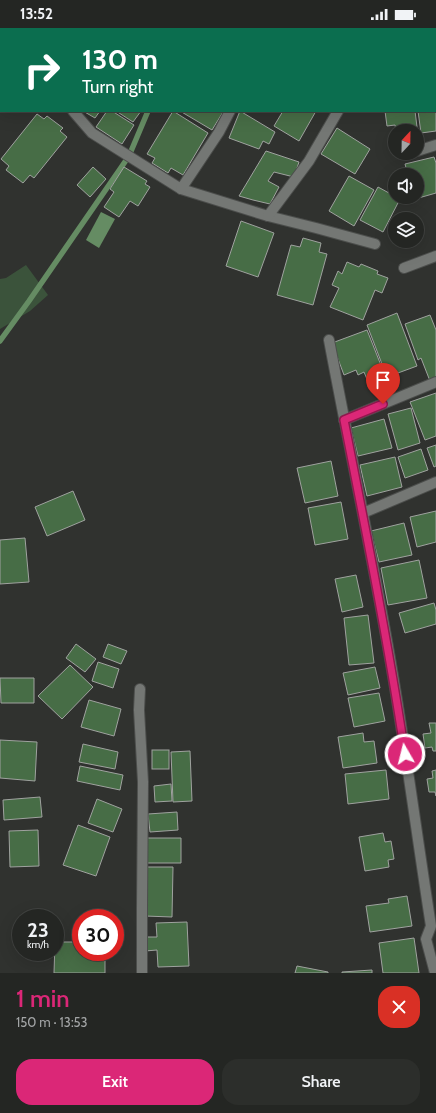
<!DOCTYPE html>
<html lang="en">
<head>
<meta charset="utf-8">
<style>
  :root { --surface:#242623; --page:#2c2e2b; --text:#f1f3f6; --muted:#a3a5a6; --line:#414341; --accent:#db2777 }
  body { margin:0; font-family:Cabin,sans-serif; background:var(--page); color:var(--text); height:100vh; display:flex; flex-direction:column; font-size:15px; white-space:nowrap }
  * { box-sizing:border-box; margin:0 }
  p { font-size:13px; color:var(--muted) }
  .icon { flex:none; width:22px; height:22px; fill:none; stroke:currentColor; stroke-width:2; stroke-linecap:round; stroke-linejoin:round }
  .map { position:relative; height:945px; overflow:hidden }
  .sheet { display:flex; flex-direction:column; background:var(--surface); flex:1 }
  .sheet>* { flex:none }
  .hud { position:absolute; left:0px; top:0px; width:436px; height:84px; box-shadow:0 4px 16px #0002,0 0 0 1px var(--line); background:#0b6e4f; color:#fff; overflow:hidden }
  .needle { width:26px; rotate:22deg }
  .fabs { position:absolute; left:388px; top:96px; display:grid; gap:8px }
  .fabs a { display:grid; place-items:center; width:36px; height:36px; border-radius:50%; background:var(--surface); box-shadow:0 4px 16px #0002,0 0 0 1px var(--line); font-size:20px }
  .speed { position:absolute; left:12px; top:881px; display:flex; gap:8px; font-size:20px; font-weight:700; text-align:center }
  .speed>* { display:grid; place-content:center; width:52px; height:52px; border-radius:50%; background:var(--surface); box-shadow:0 4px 16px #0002,0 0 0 1px var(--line); line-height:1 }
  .speed small { font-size:10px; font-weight:400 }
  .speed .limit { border:6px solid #d22; background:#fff; color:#111 }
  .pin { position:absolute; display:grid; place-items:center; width:34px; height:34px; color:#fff; margin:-41px -17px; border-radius:50% 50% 50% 0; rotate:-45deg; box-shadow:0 0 4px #0007 }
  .pin .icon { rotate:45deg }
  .me { position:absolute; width:44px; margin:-22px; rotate:352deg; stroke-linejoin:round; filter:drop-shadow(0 0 3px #0008) }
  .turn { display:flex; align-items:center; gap:14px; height:84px; padding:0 16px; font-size:18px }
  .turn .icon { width:52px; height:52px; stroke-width:2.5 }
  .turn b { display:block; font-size:28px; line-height:34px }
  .round { display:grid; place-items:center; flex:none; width:42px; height:42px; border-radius:16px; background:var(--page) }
  .overview { display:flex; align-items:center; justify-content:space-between; height:68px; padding:0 16px }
  h1 { font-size:24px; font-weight:600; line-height:30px; color:var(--accent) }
  .cta { display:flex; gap:8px; margin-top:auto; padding:8px 16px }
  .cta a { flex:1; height:46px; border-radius:16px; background:var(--accent); color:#fff; font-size:16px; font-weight:600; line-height:46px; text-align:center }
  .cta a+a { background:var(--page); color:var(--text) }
  .status { display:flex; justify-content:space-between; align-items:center; height:28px; padding:0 20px; background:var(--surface); direction:ltr }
  .status svg { height:11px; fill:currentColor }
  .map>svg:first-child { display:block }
  .green { fill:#3b533b }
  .water { fill:#658c63 }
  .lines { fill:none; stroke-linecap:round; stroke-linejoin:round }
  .stream { stroke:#658c63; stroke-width:5.5 }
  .building { fill:#476d46; stroke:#9fa29f }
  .minor-casing { stroke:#4c4e4c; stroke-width:12 }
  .minor { stroke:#747774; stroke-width:10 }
  .route-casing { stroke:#8e194d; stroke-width:10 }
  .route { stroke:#db2777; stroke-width:7 }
</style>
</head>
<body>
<div class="status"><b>13:52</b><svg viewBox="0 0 49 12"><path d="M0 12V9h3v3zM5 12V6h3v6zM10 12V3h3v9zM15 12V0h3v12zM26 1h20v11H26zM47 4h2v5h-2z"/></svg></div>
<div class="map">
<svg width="436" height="945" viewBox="0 0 436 945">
  <rect width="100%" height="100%" fill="#30322f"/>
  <!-- green -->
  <polygon class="green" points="26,237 48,267 30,283 0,301 0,251 6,250"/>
  <!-- water -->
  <polygon class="water" points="101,184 115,191 99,220 86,212"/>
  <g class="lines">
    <!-- stream -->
    <g class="stream">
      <polyline points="204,1 205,0"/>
      <polyline points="0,313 29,273 129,128 148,83"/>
    </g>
  </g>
  <!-- building -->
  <g class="building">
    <polygon points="435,57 436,57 436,103 421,105 418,83 435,83"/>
    <polygon points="83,83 100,83 95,90"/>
    <polygon points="107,83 112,83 134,97 122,116 96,99"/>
    <polygon points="116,83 141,83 133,94"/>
    <polygon points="173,83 208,105 183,147 171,140 168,145 152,135 155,130 147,126"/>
    <polygon points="180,83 221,83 223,84 212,102"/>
    <polygon points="240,83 275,104 269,116 263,113 259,121 229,110"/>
    <polygon points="283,83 316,83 299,113 274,98"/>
    <polygon points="385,83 415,83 417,99 396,102 395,97 387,98"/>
    <polygon points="37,86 44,91 47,88 63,100 60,103 67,109 34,150 30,147 23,155 6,142 9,138 1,131"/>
    <polygon points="337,100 370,121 355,146 321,126"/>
    <polygon points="266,123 299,134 294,149 274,144 268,153 279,159 270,176 253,172 239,168"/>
    <polygon points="434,129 436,135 436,165 415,171 414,169 417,169 417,147 408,147 405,136"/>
    <polygon points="93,139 106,151 90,169 77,157"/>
    <polygon points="124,139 147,153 145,156 150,159 138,178 130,173 119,189 104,179 114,164 110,161"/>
    <polygon points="349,148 374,162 354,198 329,183"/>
    <polygon points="378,159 400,171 383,204 360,192"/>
    <polygon points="241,193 274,205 258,249 226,238"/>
    <polygon points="303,210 321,215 319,224 327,226 313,277 277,267 291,217 300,219"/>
    <polygon points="347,234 359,239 361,236 378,243 377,246 388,250 382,265 375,262 363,292 330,279 339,260 332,257 338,243 342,246"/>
    <polygon points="397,285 417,338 387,349 367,297"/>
    <polygon points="430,287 436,302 436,351 430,353 421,330 418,332 405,296"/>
    <polygon points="367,302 386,350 369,356 364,344 358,347 356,342 344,347 332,315"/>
    <polygon points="436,365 436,408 425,412 410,374"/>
    <polygon points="411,380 420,415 398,422 388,386"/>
    <polygon points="384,391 392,420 358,428 351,400"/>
    <polygon points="436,417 436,438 434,439 427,420"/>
    <polygon points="421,421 428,442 405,450 398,429"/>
    <polygon points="395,429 402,459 367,468 360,437"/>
    <polygon points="331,433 338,468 305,475 297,440"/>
    <polygon points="73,463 85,492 47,508 35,479"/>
    <polygon points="341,474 348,511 315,517 308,480"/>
    <polygon points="436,483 436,514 417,519 410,489"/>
    <polygon points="404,495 412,527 379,534 371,503"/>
    <polygon points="25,510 29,554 0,556 0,512"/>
    <polygon points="419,532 427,570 388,577 381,540"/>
    <polygon points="356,547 363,579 342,584 335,551"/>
    <polygon points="434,575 436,582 436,596 405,605 399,585"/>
    <polygon points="368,587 374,635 349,637 344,590"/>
    <polygon points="76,616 96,631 85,644 66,630"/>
    <polygon points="108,616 127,623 121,636 103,629"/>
    <polygon points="98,634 119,641 113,660 92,653"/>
    <polygon points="70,637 93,659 62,691 38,668"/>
    <polygon points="375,639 380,660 348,667 343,645"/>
    <polygon points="0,650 34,650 34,675 1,675"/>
    <polygon points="379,665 385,693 354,699 348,670"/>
    <polygon points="89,672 121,681 114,708 81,699"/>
    <polygon points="429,695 436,695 436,723 433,723 432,719 425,720 423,706 431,705"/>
    <polygon points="363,705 364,714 374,713 377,735 343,740 338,709"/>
    <polygon points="0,712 37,714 35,753 0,750"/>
    <polygon points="83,716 118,724 115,741 79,734"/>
    <rect x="152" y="722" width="17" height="19"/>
    <polygon points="190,723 192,773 173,774 171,724"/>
    <polygon points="80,738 123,747 120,762 77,753"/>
    <polygon points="386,742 389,771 348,776 345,746"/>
    <polygon points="436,742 436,768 435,764 429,764 427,751 433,750 432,743"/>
    <polygon points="171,756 172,773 155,774 154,758"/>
    <polygon points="40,769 42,789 4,792 3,772"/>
    <polygon points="97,771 122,781 113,804 88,795"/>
    <polygon points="177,784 178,802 150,804 148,786"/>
    <polygon points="78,797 110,809 96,848 63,837"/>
    <polygon points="38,802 39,838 10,839 9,803"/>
    <polygon points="383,805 385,814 391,813 394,831 388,832 389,839 365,843 359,809"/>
    <polygon points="146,810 181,810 181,835 147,835"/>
    <polygon points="146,839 173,839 172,889 145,888"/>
    <polygon points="407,868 412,898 370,904 366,878 389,875 388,871"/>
    <polygon points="187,894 189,938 158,939 157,922 145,923 144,909 157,909 156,895"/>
    <polygon points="414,910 419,945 383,945 379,915"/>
    <polygon points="55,914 81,914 81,924 105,924 105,945 54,945"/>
    <polygon points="297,938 328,944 328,945 295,945"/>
    <polygon points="372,942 372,945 342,945 342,944"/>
  </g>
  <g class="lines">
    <defs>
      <g id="minor">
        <polyline points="5,0 6,1"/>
        <polyline points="282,1 282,0"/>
        <polyline points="435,5 436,10"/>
        <polyline points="0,26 1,25"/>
        <polyline points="73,83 92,105 181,161 268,188 316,200 375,216"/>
        <polyline points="417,123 436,117"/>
        <polyline points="181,161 219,104 230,83"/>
        <polyline points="268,188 309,133 338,83"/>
        <polyline points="404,240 436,228"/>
        <path d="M329,312c21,112 45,223 64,336 14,83 25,167 38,250l-5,13 9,34"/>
        <polyline points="344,392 436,354"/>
        <polyline points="363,485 436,454"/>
        <polyline points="140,661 139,682 143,754 142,879 142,945"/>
      </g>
    </defs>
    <!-- minor casing -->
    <use href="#minor" class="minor-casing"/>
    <!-- minor -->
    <use href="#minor" class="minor"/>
  </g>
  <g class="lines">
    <defs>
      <path id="route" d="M383,376l-39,16c22,111 44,222 61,334"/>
    </defs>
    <!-- route casing -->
    <use href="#route" class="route-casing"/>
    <!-- route -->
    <use href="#route" class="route"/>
  </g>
</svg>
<div class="fabs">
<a><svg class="needle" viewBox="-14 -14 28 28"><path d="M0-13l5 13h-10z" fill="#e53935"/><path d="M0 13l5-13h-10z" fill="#a3a5a6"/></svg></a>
<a><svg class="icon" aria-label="sound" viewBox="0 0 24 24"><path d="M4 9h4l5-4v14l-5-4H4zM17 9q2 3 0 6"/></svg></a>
<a><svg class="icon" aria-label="layers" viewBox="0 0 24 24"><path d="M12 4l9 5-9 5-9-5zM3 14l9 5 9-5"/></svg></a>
</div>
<div class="speed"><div>23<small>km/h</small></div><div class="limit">30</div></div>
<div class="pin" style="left:383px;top:376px;background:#d93025"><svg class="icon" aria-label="arrive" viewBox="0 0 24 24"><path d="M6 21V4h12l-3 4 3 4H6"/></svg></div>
<svg class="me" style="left:405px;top:726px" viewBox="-20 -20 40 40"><circle r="17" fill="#db2777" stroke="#fff" stroke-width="3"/><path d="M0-11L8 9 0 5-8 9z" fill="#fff"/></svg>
<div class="hud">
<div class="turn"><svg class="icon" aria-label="right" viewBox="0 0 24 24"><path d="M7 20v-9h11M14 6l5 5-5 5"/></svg><div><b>130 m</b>Turn right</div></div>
</div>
</div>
<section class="sheet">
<div class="overview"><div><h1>1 min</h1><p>150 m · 13:53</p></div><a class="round" style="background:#d93025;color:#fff"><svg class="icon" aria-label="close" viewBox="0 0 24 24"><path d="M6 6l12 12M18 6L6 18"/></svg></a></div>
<div class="cta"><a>Exit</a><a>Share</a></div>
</section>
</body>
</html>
